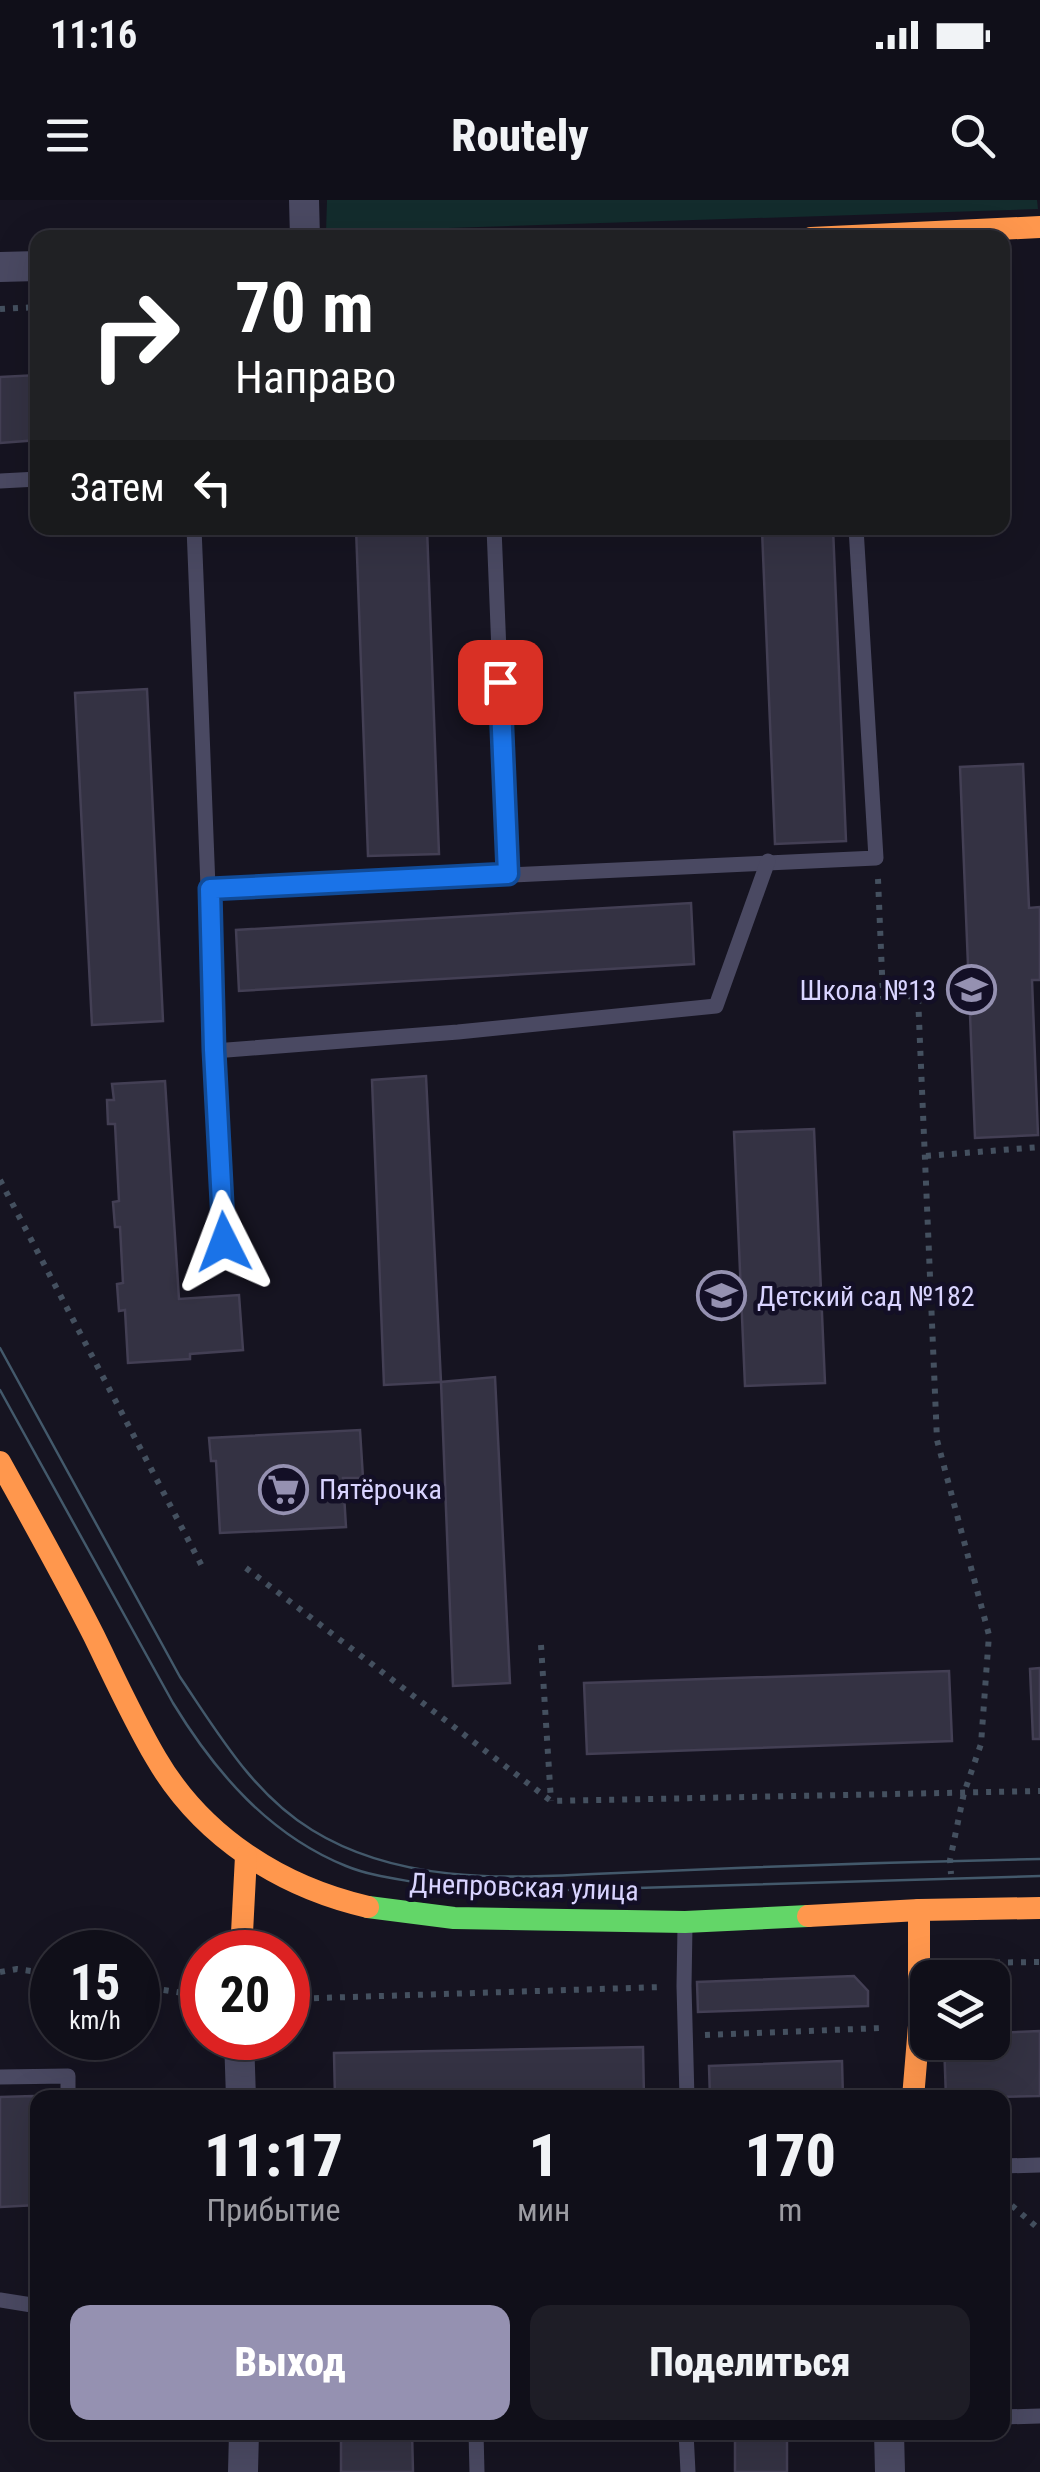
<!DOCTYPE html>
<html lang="ru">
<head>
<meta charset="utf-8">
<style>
  :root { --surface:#100f19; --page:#1e1d26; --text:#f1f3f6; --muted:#9c9ca2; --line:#302f38; --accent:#9591b1 }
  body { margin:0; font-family:"Roboto Condensed",sans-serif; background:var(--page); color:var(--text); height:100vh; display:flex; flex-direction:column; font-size:38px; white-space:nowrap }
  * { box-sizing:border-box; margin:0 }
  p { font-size:32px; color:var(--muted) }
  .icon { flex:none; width:55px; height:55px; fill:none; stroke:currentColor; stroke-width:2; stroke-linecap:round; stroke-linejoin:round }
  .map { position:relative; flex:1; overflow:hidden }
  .details { position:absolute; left:30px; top:1890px; width:980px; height:350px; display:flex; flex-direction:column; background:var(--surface); border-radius:20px; box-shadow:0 10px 40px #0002,0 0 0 2px var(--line) }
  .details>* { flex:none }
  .top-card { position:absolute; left:30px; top:30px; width:980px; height:305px; border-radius:20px; box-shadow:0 10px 40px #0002,0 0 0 2px var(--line); background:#202124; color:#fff; overflow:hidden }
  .tools { position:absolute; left:910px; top:1760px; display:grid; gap:20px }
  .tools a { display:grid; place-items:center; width:100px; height:100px; border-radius:20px; background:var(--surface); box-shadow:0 10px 40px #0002,0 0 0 2px var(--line); font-size:50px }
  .speed { position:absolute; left:30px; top:1730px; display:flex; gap:20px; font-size:50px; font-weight:700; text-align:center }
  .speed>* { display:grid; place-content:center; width:130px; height:130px; border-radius:50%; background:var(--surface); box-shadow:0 10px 40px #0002,0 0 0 2px var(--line); line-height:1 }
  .speed small { font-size:25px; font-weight:400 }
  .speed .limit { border:15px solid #d22; background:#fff; color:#111 }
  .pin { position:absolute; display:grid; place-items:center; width:85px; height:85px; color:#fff; margin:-42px; border-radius:20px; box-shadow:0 5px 15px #0006 }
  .me { position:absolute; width:110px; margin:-55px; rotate:357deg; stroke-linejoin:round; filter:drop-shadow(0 0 8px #0008) }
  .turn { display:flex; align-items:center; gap:35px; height:210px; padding:0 40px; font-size:45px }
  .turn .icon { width:130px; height:130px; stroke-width:2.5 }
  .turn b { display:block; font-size:70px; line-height:85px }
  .then { display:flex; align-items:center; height:95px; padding:0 40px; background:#0003; gap:20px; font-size:38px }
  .eta { display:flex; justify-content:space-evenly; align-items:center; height:170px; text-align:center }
  .eta b { font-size:60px; font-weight:800; line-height:70px }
  .button { display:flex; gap:20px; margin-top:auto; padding:20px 40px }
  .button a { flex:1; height:115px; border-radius:20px; background:var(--accent); color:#fff; font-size:40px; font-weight:800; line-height:115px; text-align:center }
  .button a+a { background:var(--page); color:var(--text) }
  .status { display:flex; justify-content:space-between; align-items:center; height:70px; padding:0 50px; background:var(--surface); direction:ltr }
  .status svg { height:28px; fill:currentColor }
  header { display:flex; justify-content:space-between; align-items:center; height:130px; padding:0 40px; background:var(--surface); font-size:45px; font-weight:800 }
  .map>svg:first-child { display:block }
  .green { fill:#132c2d }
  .building { fill:#343243; stroke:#433f54; stroke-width:2.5 }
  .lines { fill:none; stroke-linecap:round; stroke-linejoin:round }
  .path { stroke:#44505f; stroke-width:6; stroke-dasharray:5 8; stroke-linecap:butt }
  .lane { stroke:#4a4962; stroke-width:15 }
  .street { stroke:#4a4962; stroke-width:30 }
  .fast { stroke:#63d668; stroke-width:22 }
  .slow { stroke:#ff974d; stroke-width:22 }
  .tram { stroke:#43596b; stroke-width:2.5 }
  .route-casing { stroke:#114b97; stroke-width:25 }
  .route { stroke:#1a73e8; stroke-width:18 }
  .labels { text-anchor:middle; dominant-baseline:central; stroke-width:9; stroke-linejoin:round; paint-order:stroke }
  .poi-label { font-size:28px; fill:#d9d4ff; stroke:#130f26; text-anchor:start }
  .street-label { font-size:28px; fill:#d9d4ff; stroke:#130f26 }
</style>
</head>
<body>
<div class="status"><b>11:16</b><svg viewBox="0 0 49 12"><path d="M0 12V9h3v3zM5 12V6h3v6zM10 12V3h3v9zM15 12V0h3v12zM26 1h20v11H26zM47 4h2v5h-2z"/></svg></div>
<header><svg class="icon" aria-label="menu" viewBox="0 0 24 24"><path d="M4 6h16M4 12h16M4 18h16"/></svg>Routely<svg class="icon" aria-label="search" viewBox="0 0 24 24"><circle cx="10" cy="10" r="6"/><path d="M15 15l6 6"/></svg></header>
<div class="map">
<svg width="1040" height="2272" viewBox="0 0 1040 2272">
  <rect width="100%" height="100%" fill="#161421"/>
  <!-- green -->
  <polygon class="green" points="327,0 1037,0 1038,9 326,32"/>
  <!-- building -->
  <g class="building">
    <polygon points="38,175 38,240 0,243 0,177"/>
    <polygon points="356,328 427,328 439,654 368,656"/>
    <polygon points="833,328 846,641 775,644 762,330"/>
    <polygon points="147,489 163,821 92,825 75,493"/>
    <polygon points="1023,564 1029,708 1040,707 1040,780 1032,780 1038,935 975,938 960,567"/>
    <polygon points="691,703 694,764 239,791 236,730"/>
    <polygon points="426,876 441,1182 384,1185 372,880"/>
    <polygon points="165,881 179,1099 239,1095 243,1150 190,1154 190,1159 128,1163 125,1110 119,1111 117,1084 123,1083 120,1027 115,1027 113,1002 119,1001 115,924 108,924 107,900 114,900 112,884"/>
    <polygon points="814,929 825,1183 745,1186 734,932"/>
    <polygon points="495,1177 510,1483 453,1486 441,1182"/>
    <polygon points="360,1230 363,1278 343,1278 346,1327 220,1333 216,1261 211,1261 209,1238"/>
    <polygon points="1040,1468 1040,1539 1033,1539 1030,1469"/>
    <polygon points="949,1471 952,1541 587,1554 584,1483"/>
    <polygon points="854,1776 868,1791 868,1806 698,1812 697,1782"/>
    <polygon points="1040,1831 1040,1896 946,1898 944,1842 992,1842 992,1833"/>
    <polygon points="643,1847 644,1898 335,1898 334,1853"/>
    <polygon points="842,1861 843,1898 710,1898 709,1866"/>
    <polygon points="33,1896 37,2005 0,2007 0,1897"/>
    <polygon points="341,2232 412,2232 413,2272 341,2272"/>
    <rect x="735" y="2232" width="52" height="40"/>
  </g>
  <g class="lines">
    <!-- path -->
    <g class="path">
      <polyline points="0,109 38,107"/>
      <polyline points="878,679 883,797 918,796 937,1240 989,1435 981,1544 964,1593 950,1660 951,1674"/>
      <polyline points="926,956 1040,947"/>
      <polyline points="0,980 204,1370"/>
      <polyline points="246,1368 551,1601 1040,1591"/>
      <polyline points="541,1445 551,1601"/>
      <polyline points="956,1763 1040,1762"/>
      <polyline points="0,1772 17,1769 52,1774"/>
      <polyline points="138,1786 202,1796"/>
      <polyline points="288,1799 663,1787"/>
      <polyline points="705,1835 882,1828"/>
      <polyline points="1002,1997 1040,2030"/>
    </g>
    <!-- lane -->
    <g class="lane">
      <polyline points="0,281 38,279"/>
      <path d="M194,328c10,238 17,476 30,714"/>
      <polyline points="494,328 508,674"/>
      <polyline points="210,689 876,658 856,328"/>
      <polyline points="214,851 458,832 716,806 768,661"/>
      <polyline points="685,1726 684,1786 687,1898"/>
      <polyline points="0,1877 68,1876 68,1898"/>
      <polyline points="1002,1966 1040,1965"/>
      <polyline points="0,2100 38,2106"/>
      <polyline points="1002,2217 1040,2216"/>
      <polyline points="476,2232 477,2272"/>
      <polyline points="686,2232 688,2272"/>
    </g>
    <!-- street -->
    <g class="street">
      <polyline points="304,0 305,38"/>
      <polyline points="0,67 38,66"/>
      <polyline points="239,1838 241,1898"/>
      <polyline points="889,2232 890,2272"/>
      <polyline points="243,2272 244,2232"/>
    </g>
    <!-- fast -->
    <polyline class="fast" points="368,1707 454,1718 685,1722 808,1716"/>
    <!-- slow -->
    <g class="slow">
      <polyline points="811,38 1040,27"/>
      <path d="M0,1262c32,58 64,115 94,174 20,41 39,83 62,122 46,79 125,129 212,149"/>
      <polyline points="808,1716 919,1710 1040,1708"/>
      <polyline points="241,1752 246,1656"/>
      <polyline points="913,1898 919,1826 919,1710"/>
    </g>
    <!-- tram -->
    <g class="tram">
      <path d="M0,1148l180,329c38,56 73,117 132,153 84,52 187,49 281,44 48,-2 96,-4 144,-6 101,-4 202,-7 303,-9"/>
      <path d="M0,1190l173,313c42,69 96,132 173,163 22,9 45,12 68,16"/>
      <polyline points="569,1690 1040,1676"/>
    </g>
  </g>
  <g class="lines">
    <defs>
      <polyline id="route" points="224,1042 214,850 210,689 508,674 500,482"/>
    </defs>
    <!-- route casing -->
    <use href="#route" class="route-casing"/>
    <!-- route -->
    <use href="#route" class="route"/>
  </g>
  <!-- icons -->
  <defs>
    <symbol id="school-ring" viewBox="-11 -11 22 22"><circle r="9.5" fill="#130f26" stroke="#9591b1" stroke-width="1.5"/><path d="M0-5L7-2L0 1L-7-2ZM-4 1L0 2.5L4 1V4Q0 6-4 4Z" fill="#9591b1"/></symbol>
    <symbol id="supermarket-ring" viewBox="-11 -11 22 22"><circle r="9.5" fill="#130f26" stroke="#9591b1" stroke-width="1.5"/><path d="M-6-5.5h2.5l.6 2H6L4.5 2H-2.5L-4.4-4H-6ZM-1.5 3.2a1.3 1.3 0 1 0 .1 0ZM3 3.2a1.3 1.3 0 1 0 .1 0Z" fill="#9591b1"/></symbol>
  </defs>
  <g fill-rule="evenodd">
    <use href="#school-ring" x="944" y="762" width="55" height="55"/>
    <use href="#school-ring" x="694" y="1068" width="55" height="55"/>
    <use href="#supermarket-ring" x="256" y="1262" width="55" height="55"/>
  </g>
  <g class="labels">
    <!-- poi labels -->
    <g class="poi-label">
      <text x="936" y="790" text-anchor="end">Школа №13</text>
      <text x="757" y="1096">Детский сад №182</text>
      <text x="319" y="1289">Пятёрочка</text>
    </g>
    <!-- street labels -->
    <g class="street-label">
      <text transform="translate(524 1687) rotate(2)">Днепровская улица</text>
    </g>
  </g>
</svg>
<div class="tools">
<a><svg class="icon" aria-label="layers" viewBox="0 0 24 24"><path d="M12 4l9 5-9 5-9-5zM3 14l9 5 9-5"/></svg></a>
</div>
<div class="speed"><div>15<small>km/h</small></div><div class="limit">20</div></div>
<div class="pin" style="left:500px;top:482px;background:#d93025"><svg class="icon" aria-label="arrive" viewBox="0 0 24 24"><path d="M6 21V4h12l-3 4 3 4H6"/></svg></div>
<svg class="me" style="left:224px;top:1042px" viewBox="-20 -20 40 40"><path d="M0-17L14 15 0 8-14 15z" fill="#1a73e8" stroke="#fff" stroke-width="4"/></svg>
<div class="top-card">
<div class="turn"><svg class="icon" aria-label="right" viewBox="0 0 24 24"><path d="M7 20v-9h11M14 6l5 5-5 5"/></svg><div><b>70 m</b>Направо</div></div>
<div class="then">Затем<svg class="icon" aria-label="left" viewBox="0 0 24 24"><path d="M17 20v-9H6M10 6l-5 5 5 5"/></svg></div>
</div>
<section class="details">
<div class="eta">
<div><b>11:17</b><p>Прибытие</p></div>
<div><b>1</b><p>мин</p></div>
<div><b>170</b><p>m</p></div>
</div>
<div class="button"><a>Выход</a><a>Поделиться</a></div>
</section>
</div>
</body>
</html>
